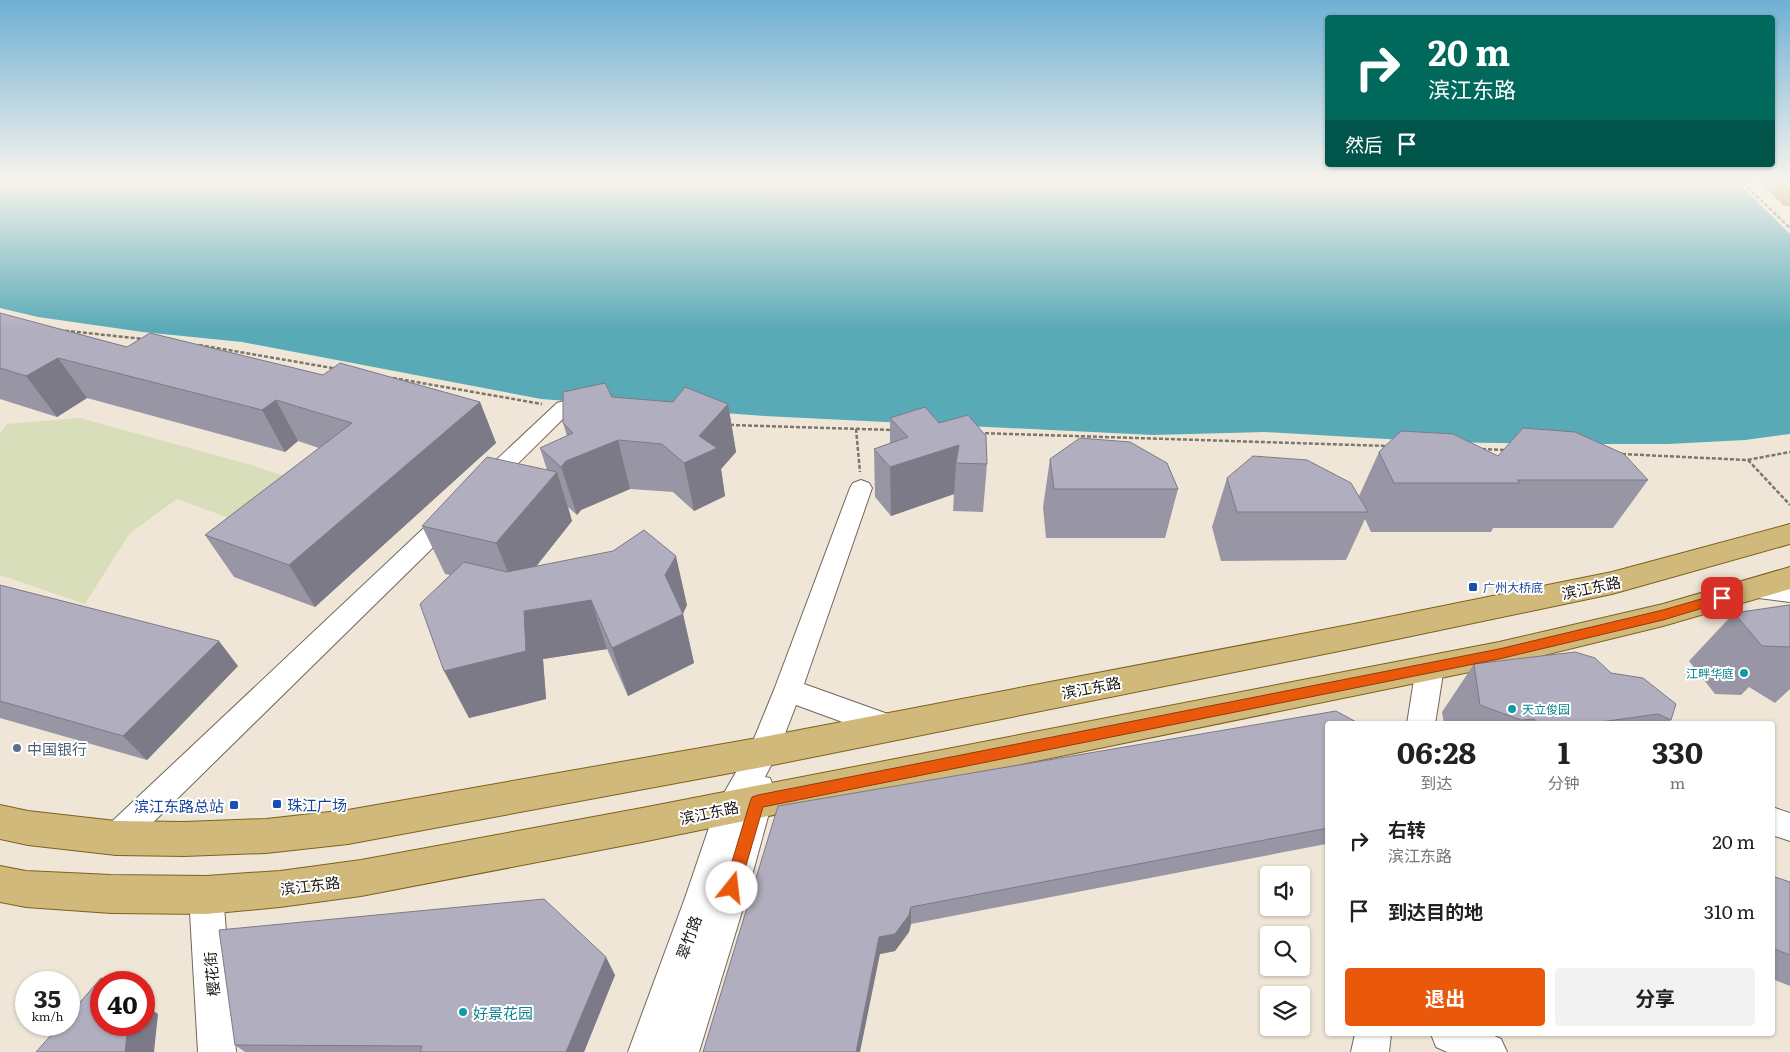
<!DOCTYPE html>
<html lang="zh">
<head>
<meta charset="utf-8">
<style>
  :root { --surface:#fff; --page:#f2f2f2; --text:#222; --muted:#767676; --accent:#ea580c }
  body { margin:0; font-family:Literata,"Noto Sans SC",serif; background:var(--page); color:var(--text); height:100vh; display:flex; flex-direction:column; font-size:19px; white-space:nowrap }
  * { box-sizing:border-box; margin:0 }
  p { font-size:16px; color:var(--muted) }
  .icon { flex:none; width:28px; height:28px; fill:none; stroke:currentColor; stroke-width:2; stroke-linecap:round; stroke-linejoin:round }
  .map { position:relative; flex:1; overflow:hidden }
  .sheet { position:absolute; left:1325px; top:721px; width:450px; height:315px; display:flex; flex-direction:column; background:var(--surface); border-radius:5px; box-shadow:0 1px 4px #0004 }
  .sheet>* { flex:none }
  .guide { position:absolute; left:1325px; top:15px; width:450px; height:152px; border-radius:5px; box-shadow:0 1px 4px #0004; background:#00695c; color:#fff; overflow:hidden }
  .controls { position:absolute; left:1260px; top:866px; display:grid; gap:10px }
  .controls a { display:grid; place-items:center; width:50px; height:50px; border-radius:5px; background:var(--surface); box-shadow:0 1px 4px #0004; font-size:25px }
  .speed { position:absolute; left:15px; top:971px; display:flex; gap:10px; font-size:25px; font-weight:700; text-align:center }
  .speed>* { display:grid; place-content:center; width:65px; height:65px; border-radius:50%; background:var(--surface); box-shadow:0 1px 4px #0004; line-height:1 }
  .speed small { font-size:12px; font-weight:400 }
  .speed .limit { border:8px solid #d22; background:#fff; color:#111 }
  .pin { position:absolute; display:grid; place-items:center; width:42px; height:42px; color:#fff; margin:-21px; border-radius:10px; box-shadow:0 2px 8px #0006 }
  .me { position:absolute; width:55px; margin:-28px; rotate:16deg; stroke-linejoin:round; filter:drop-shadow(0 0 4px #0008) }
  .turn { display:flex; align-items:center; gap:18px; height:105px; padding:0 20px; font-size:22px }
  .turn .icon { width:65px; height:65px; stroke-width:2.5 }
  .turn b { display:block; font-size:35px; line-height:42px }
  .then { display:flex; align-items:center; height:48px; padding:0 20px; background:#0003; gap:10px; font-size:19px }
  .eta { display:flex; justify-content:space-evenly; align-items:center; height:85px; text-align:center }
  .eta b { font-size:30px; font-weight:700; line-height:35px }
  .button { display:flex; gap:10px; margin-top:auto; padding:10px 20px }
  .button a { flex:1; height:58px; border-radius:5px; background:var(--accent); color:#fff; font-size:20px; font-weight:700; line-height:58px; text-align:center }
  .button a+a { background:var(--page); color:var(--text) }
  ul { padding:0; list-style:none }
  li { display:flex; align-items:center; gap:15px; height:70px; padding:0 20px }
  li div { flex:1 }
  li b { display:block; font-size:19px }
  li em { font-style:normal }
  .map>svg:first-child { display:block }
  .green { fill:#d7deb9 }
  .water { fill:#59aab7 }
  .pier { fill:#f0e6d7 }
  .lines { fill:none; stroke-linecap:round; stroke-linejoin:round }
  .minor-casing { stroke:#70675b; stroke-width:2 }
  .major-casing { stroke:#7d621d; stroke-width:2 }
  .highway-casing { stroke:#7d621d; stroke-width:2 }
  .path { stroke:#7c766c; stroke-width:2.5; stroke-dasharray:4 2; stroke-linecap:butt }
  .minor { fill:#fff; fill-rule:evenodd }
  .major { fill:#d1b97b; fill-rule:evenodd }
  .highway { fill:#b28a23; fill-rule:evenodd }
  .wall { fill:#9896a4 }
  .shaded-wall { fill:#7c7a86 }
  .building { fill:#b1afbf; stroke:#7c7a86 }
  .route { fill:#ea580c; stroke:#983908 }
  .transit-dot { fill:#1a4fb4; stroke:#fff; stroke-width:2 }
  .culture-dot { fill:#0f9aa8; stroke:#fff; stroke-width:2 }
  .service-dot { fill:#5c6f8a; stroke:#fff; stroke-width:2 }
  .labels { text-anchor:middle; dominant-baseline:central; stroke-width:4; stroke-linejoin:round; paint-order:stroke }
  .transit-label { font-size:12px; fill:#164399; stroke:#fff; text-anchor:start }
  .culture-label { font-size:12px; fill:#0d838f; stroke:#fff; text-anchor:end }
  .near-street-label { font-size:15px; fill:#1a1712; stroke:#fff }
  .near-service-label { font-size:15px; fill:#4e5e75; stroke:#fff; text-anchor:start }
  .near-transit-label { font-size:15px; fill:#164399; stroke:#fff; text-anchor:start }
  .near-culture-label { font-size:15px; fill:#0d838f; stroke:#fff; text-anchor:start }
</style>
</head>
<body>
<div class="map">
<svg width="1790" height="1052" viewBox="0 0 1790 1052">
  <rect width="100%" height="100%" fill="#f0e6d7"/>
  <!-- green -->
  <polygon class="green" points="80,418 251,465 309,484 254,527 177,499 130,533 85,604 0,575 0,434 7,424"/>
  <!-- water -->
  <polygon class="water" points="0,183 1790,183 1790,434 1745,440 1668,444 1558,444 1437,442 1265,432 1153,435 764,416 541,399 242,342 143,332 38,317 0,308"/>
  <!-- pier -->
  <polygon class="pier" points="1738,183 1790,183 1790,234"/>
  <g class="lines">
    <defs>
      <g id="minor">
        <polygon points="564,401 571,403 574,407 571,411 492,489 484,492 476,489 473,484 476,479 557,403"/>
        <polygon points="861,480 869,483 872,488 804,684 899,718 903,727 899,736 889,739 796,705 778,752 765,777 770,778 774,788 772,802 744,905 699,1052 628,1052 685,898 716,807 751,746 774,690 850,488 853,483"/>
        <polygon points="451,508 459,510 463,516 459,522 127,848 116,853 105,848 100,838 105,828 443,510"/>
        <polygon points="1752,580 1790,584 1790,602 1743,596 1739,589 1743,582"/>
        <polygon points="1430,656 1440,659 1444,667 1435,724 1407,724 1416,667 1420,659"/>
        <polygon points="1772,807 1790,813 1790,841 1772,835"/>
        <polygon points="206,879 218,884 223,895 236,1052 198,1052 189,895 194,884"/>
        <polygon points="1355,1034 1391,1034 1389,1052 1351,1052"/>
        <polygon points="1431,1034 1490,1034 1501,1039 1507,1052 1447,1052 1436,1047"/>
      </g>
      <g id="major">
        <polygon points="1790,524 1790,544 1612,594 1359,647 763,767 348,844 266,853 184,856 116,855 28,845 0,839 0,805 28,811 116,821 184,822 266,819 348,810 763,737 1359,623 1612,572"/>
        <polygon points="1790,567 1790,589 1663,626 1499,666 642,842 361,896 280,907 206,914 111,913 26,907 0,902 0,866 26,871 111,875 206,876 280,871 361,860 642,808 1499,642 1663,604"/>
      </g>
      <polygon id="highway" points="1763,183 1782,183 1790,190 1790,205 1784,204"/>
    </defs>
    <!-- minor casing -->
    <use href="#minor" class="minor-casing"/>
    <!-- major casing -->
    <use href="#major" class="major-casing"/>
    <!-- highway casing -->
    <use href="#highway" class="highway-casing"/>
    <!-- path -->
    <g class="path">
      <polyline points="1743,183 1790,228"/>
      <polyline points="59,330 143,339"/>
      <polyline points="199,345 338,369"/>
      <polyline points="393,378 542,404"/>
      <polyline points="730,425 893,430"/>
      <polyline points="856,429 860,472"/>
      <polyline points="979,433 1388,446"/>
      <polyline points="1482,449 1505,450"/>
      <polyline points="1622,454 1747,460 1790,452"/>
      <polyline points="1748,460 1790,505"/>
    </g>
    <!-- minor -->
    <use href="#minor" class="minor"/>
    <!-- major -->
    <use href="#major" class="major"/>
    <!-- highway -->
    <use href="#highway" class="highway"/>
  </g>
  <!-- wall -->
  <g class="wall">
    <polygon points="0,313 127,347 323,375 480,402 496,443 315,607 234,577 205,535 319,448 298,441 285,452 87,398 57,417 0,399"/>
    <polygon points="612,397 673,402 728,404 736,452 721,469 725,496 694,511 673,492 630,489 581,510 577,515 568,507 572,521 536,566 687,605 683,614 694,663 628,696 607,649 543,659 546,699 469,718 450,575 445,574 422,526 547,470 540,448 567,436 563,423"/>
    <polygon points="890,418 939,423 987,464 983,512 953,511 954,494 891,516 875,497 874,449 890,443"/>
    <polygon points="1379,452 1498,456 1648,480 1613,528 1493,528 1491,532 1371,532 1365,519 1346,560 1221,561 1212,527 1227,478 1359,496"/>
    <polygon points="1050,459 1178,489 1165,538 1046,538 1043,507"/>
    <polygon points="0,585 238,666 147,760 0,718"/>
    <polygon points="1790,605 1790,689 1775,703 1749,687 1741,695 1715,694 1689,661 1734,613"/>
    <polygon points="1474,664 1611,673 1671,720 1667,724 1444,724 1442,712"/>
    <polygon points="1328,724 1328,842 1326,844 911,924 909,932 895,951 880,954 778,806"/>
    <polygon points="1772,876 1790,882 1790,986 1772,979"/>
    <polygon points="615,975 584,1052 245,1052 235,1045"/>
  </g>
  <!-- shaded-wall -->
  <g class="shaded-wall">
    <polygon points="58,358 87,398 57,417 26,376"/>
    <polygon points="276,400 298,441 285,452 262,410"/>
    <polygon points="480,402 496,443 315,607 289,565"/>
    <polygon points="728,404 736,452 721,469 725,496 694,511 684,463 699,436"/>
    <polygon points="618,440 630,489 581,510 577,515 561,467 566,461"/>
    <polygon points="959,445 956,463 954,494 891,516 890,467"/>
    <polygon points="557,472 572,521 516,592 496,543"/>
    <polygon points="676,556 687,605 682,615 683,614 694,663 628,696 612,648"/>
    <polygon points="591,600 607,649 543,659 546,699 469,718 444,671 524,611"/>
    <polygon points="219,641 238,666 147,760 123,736"/>
    <polygon points="911,907 911,924 909,932 895,951 880,954 860,1052 856,1052 879,937"/>
    <polygon points="606,957 615,975 584,1052 566,1052"/>
    <polygon points="144,1004 158,1014 154,1052 125,1052 128,1025 144,1025"/>
  </g>
  <!-- building -->
  <g class="building">
    <polygon points="0,313 127,347 150,333 323,375 340,363 480,402 289,565 205,535 352,423 276,400 262,410 58,358 26,376 0,368"/>
    <polygon points="605,383 612,397 673,402 685,387 728,404 699,436 717,448 684,463 662,444 618,440 566,461 561,467 540,448 573,433 563,423 563,392"/>
    <polygon points="925,407 939,423 968,415 986,436 987,464 956,463 959,445 890,467 874,449 908,437 890,418"/>
    <polygon points="1523,428 1575,432 1624,454 1648,480 1517,480 1520,483 1394,483 1379,452 1401,431 1453,434 1498,456"/>
    <polygon points="1080,438 1130,442 1167,463 1178,489 1054,489 1050,459"/>
    <polygon points="1253,456 1307,460 1351,483 1368,512 1237,512 1227,478"/>
    <polygon points="487,457 557,472 496,543 422,526"/>
    <polygon points="644,530 676,556 665,575 683,614 612,648 591,600 524,611 526,651 444,671 420,604 464,562 507,572 613,551"/>
    <polygon points="0,585 219,641 123,736 0,701"/>
    <polygon points="1789,605 1790,605 1790,647 1762,646 1734,613"/>
    <polygon points="1575,652 1595,658 1611,673 1643,678 1676,704 1671,720 1658,714 1586,724 1540,724 1534,719 1521,720 1480,705 1474,664"/>
    <polygon points="1336,711 1360,724 1328,724 1328,828 911,907 909,915 895,934 879,937 856,1052 703,1052 778,806"/>
    <polygon points="1772,876 1790,882 1790,955 1772,948"/>
    <polygon points="544,899 606,957 566,1052 420,1052 422,1046 235,1045 219,930"/>
    <polygon points="101,978 108,982 101,982 101,1025 128,1025 125,1052 36,1052 60,1025 69,1025 69,1015"/>
  </g>
  <!-- sky -->
  <linearGradient id="sky" x2="0" y2="1"><stop stop-color="#6fb0d4"/><stop offset="0.55" stop-color="#f8f4ed"/><stop offset="1" stop-color="#f8f4ed" stop-opacity="0"/></linearGradient>
  <rect width="1790" height="330" fill="url(#sky)"/>
  <!-- route -->
  <polygon class="route" points="1722,593 1726,595 1728,598 1726,601 1663,620 1499,659 763,807 738,893 732,895 727,893 724,888 750,802 752,797 758,795 1499,649 1663,610"/>
  <!-- markers -->
  <g class="transit-dot">
    <rect x="1468" y="582" width="10" height="10" rx="2.5"/>
    <rect x="272" y="799" width="10" height="10" rx="2.5"/>
    <rect x="229" y="800" width="10" height="10" rx="2.5"/>
  </g>
  <g class="culture-dot">
    <circle cx="1744" cy="673" r="5"/>
    <circle cx="1512" cy="709" r="5"/>
    <circle cx="463" cy="1012" r="5"/>
  </g>
  <circle class="service-dot" cx="17" cy="748" r="5"/>
  <g class="labels">
    <!-- transit labels -->
    <g class="transit-label">
      <text x="1483" y="587">广州大桥底</text>
    </g>
    <!-- culture labels -->
    <g class="culture-label">
      <text x="1734" y="673">江畔华庭</text>
      <text x="1522" y="709" text-anchor="start">天立俊园</text>
    </g>
    <!-- near-street labels -->
    <g class="near-street-label">
      <text transform="translate(1591 587) rotate(-12)">滨江东路</text>
      <text transform="translate(1091 687) rotate(-11)">滨江东路</text>
      <text transform="translate(709 812) rotate(-12)">滨江东路</text>
      <text transform="translate(310 885) rotate(-7)">滨江东路</text>
      <text transform="translate(688 937) rotate(-70)">翠竹路</text>
      <text transform="translate(211 974) rotate(-95)">樱花街</text>
    </g>
    <!-- near-service labels -->
    <g class="near-service-label">
      <text x="27" y="748">中国银行</text>
    </g>
    <!-- near-transit labels -->
    <g class="near-transit-label">
      <text x="287" y="804">珠江广场</text>
      <text x="224" y="805" text-anchor="end">滨江东路总站</text>
    </g>
    <!-- near-culture labels -->
    <g class="near-culture-label">
      <text x="473" y="1012">好景花园</text>
    </g>
  </g>
</svg>
<div class="controls">
<a><svg class="icon" aria-label="sound" viewBox="0 0 24 24"><path d="M4 9h4l5-4v14l-5-4H4zM17 9q2 3 0 6"/></svg></a>
<a><svg class="icon" aria-label="search" viewBox="0 0 24 24"><circle cx="10" cy="10" r="6"/><path d="M15 15l6 6"/></svg></a>
<a><svg class="icon" aria-label="layers" viewBox="0 0 24 24"><path d="M12 4l9 5-9 5-9-5zM3 14l9 5 9-5"/></svg></a>
</div>
<div class="speed"><div>35<small>km/h</small></div><div class="limit">40</div></div>
<div class="pin" style="left:1722px;top:598px;background:#d93025"><svg class="icon" aria-label="arrive" viewBox="0 0 24 24"><path d="M6 21V4h12l-3 4 3 4H6"/></svg></div>
<svg class="me" style="left:732px;top:888px" viewBox="-20 -20 40 40"><circle r="19" fill="#fff"/><path d="M0-13L10 11 0 6-10 11z" fill="#ea580c"/></svg>
<div class="guide">
<div class="turn"><svg class="icon" aria-label="right" viewBox="0 0 24 24"><path d="M7 20v-9h11M14 6l5 5-5 5"/></svg><div><b>20 m</b>滨江东路</div></div>
<div class="then">然后<svg class="icon" aria-label="arrive" viewBox="0 0 24 24"><path d="M6 21V4h12l-3 4 3 4H6"/></svg></div>
</div>
<section class="sheet">
<div class="eta">
<div><b>06:28</b><p>到达</p></div>
<div><b>1</b><p>分钟</p></div>
<div><b>330</b><p>m</p></div>
</div>
<ul>
<li><svg class="icon" aria-label="right" viewBox="0 0 24 24"><path d="M7 20v-9h11M14 6l5 5-5 5"/></svg><div><b>右转</b><p>滨江东路</p></div><em>20 m</em></li>
<li><svg class="icon" aria-label="arrive" viewBox="0 0 24 24"><path d="M6 21V4h12l-3 4 3 4H6"/></svg><div><b>到达目的地</b></div><em>310 m</em></li>
</ul>
<div class="button"><a>退出</a><a>分享</a></div>
</section>
</div>
</body>
</html>
